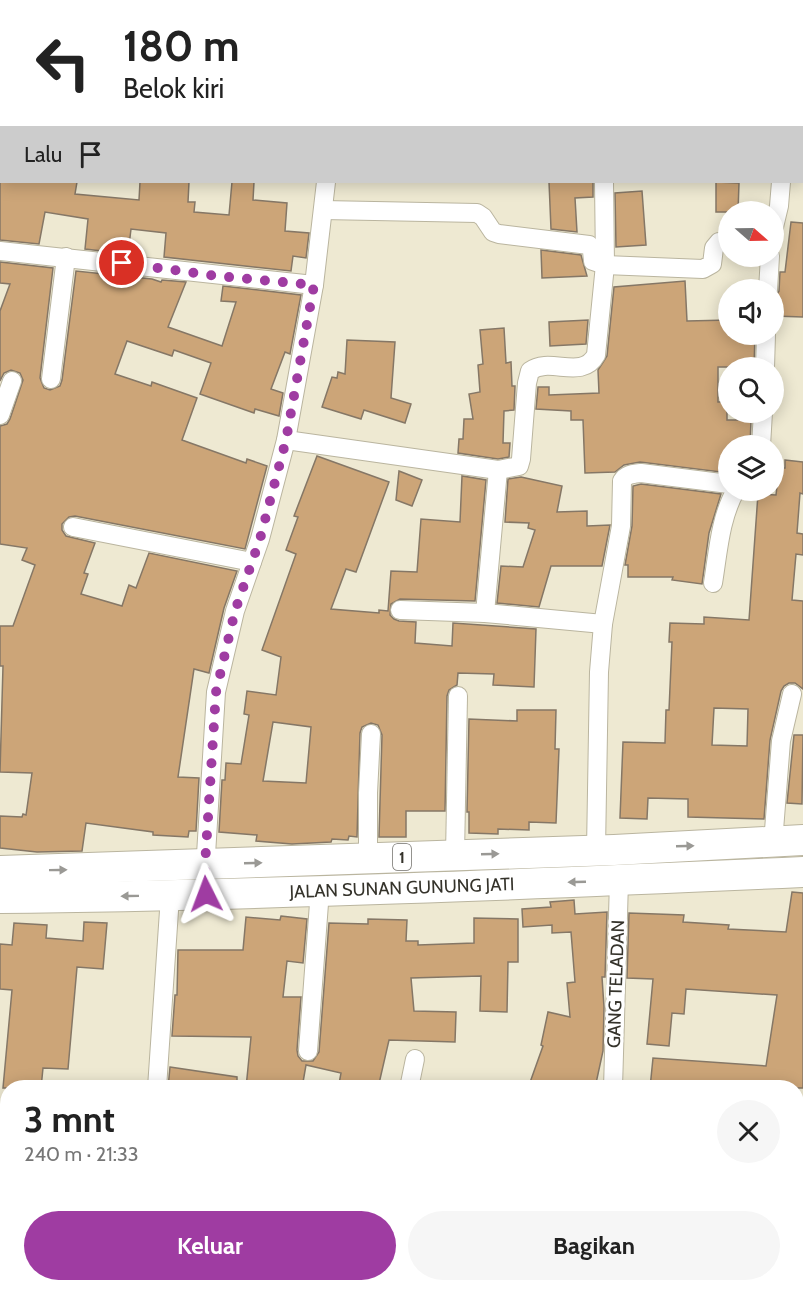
<!DOCTYPE html>
<html lang="id">
<head>
<meta charset="utf-8">
<style>
  :root { --surface:#fff; --page:#f6f6f6; --text:#222; --muted:#767676; --accent:#9f3ca2 }
  body { margin:0; font-family:Cabin,sans-serif; background:var(--page); color:var(--text); height:100vh; display:flex; flex-direction:column; font-size:22px; white-space:nowrap }
  * { box-sizing:border-box; margin:0 }
  p { font-size:20px; color:var(--muted) }
  .icon { flex:none; width:33px; height:33px; fill:none; stroke:currentColor; stroke-width:2; stroke-linecap:round; stroke-linejoin:round }
  .map { position:relative; flex:1; overflow:hidden }
  .details { position:absolute; left:0px; top:1080px; width:804px; height:212px; display:flex; flex-direction:column; background:var(--surface); border-radius:24px 24px 0 0; box-shadow:0 3px 15px #0003 }
  .details>* { flex:none }
  .guide { position:absolute; left:0px; top:0px; width:804px; height:183px; box-shadow:0 3px 15px #0003; background:#fff; color:var(--text); overflow:hidden }
  .needle { width:39px; rotate:110deg }
  .buttons { position:absolute; left:718px; top:201px; display:grid; gap:12px }
  .buttons a { display:grid; place-items:center; width:66px; height:66px; border-radius:50%; background:var(--surface); box-shadow:0 3px 15px #0003; font-size:30px }
  .pin { position:absolute; display:grid; place-items:center; width:51px; height:51px; color:#fff; margin:-26px; border:3px solid #fff; border-radius:50%; box-shadow:0 2px 6px #0007 }
  .me { position:absolute; width:66px; margin:-33px; rotate:357deg; stroke-linejoin:round; filter:drop-shadow(0 0 4px #0008) }
  .turn { display:flex; align-items:center; gap:21px; height:126px; padding:0 24px; font-size:27px }
  .turn .icon { width:78px; height:78px; stroke-width:2.5 }
  .turn b { display:block; font-size:42px; line-height:51px }
  .then { display:flex; align-items:center; height:57px; padding:0 24px; background:#0003; gap:12px; font-size:22px }
  .round { display:grid; place-items:center; flex:none; width:63px; height:63px; border-radius:32px; background:var(--page) }
  .headline { display:flex; align-items:center; justify-content:space-between; height:102px; padding:0 24px }
  h1 { font-size:36px; font-weight:800; line-height:45px }
  .action { display:flex; gap:12px; margin-top:auto; padding:12px 24px }
  .action a { flex:1; height:69px; border-radius:36px; background:var(--accent); color:#fff; font-size:24px; font-weight:800; line-height:69px; text-align:center }
  .action a+a { background:var(--page); color:var(--text) }
  .map>svg:first-child { display:block }
  .building { fill:#cca578; stroke:#857766; stroke-width:1.5; fill-rule:evenodd }
  .lines { fill:none; stroke-linecap:round; stroke-linejoin:round }
  .minor-casing { stroke:#bab59f; stroke-width:20 }
  .trunk-casing { stroke:#bab59f; stroke-width:32 }
  .minor { stroke:#fff; stroke-width:18 }
  .trunk { stroke:#fff; stroke-width:30 }
  .oneway { fill:#9a9995 }
  .route { stroke:#9f3ca2; stroke-width:10; stroke-dasharray:0 18 }
  .labels { text-anchor:middle; dominant-baseline:central; stroke-width:6; stroke-linejoin:round; paint-order:stroke }
  .shield { fill:#fff; stroke:#72706b; stroke-width:1.5 }
  .shield-label { font-size:16px; font-weight:bold; fill:#35332b }
  .street-label { font-size:18px; fill:#35332b; stroke:#fff }
</style>
</head>
<body>
<div class="map">
<svg width="803" height="1291" viewBox="0 0 803 1291">
  <rect width="100%" height="100%" fill="#eee9d2"/>
  <!-- building -->
  <g class="building">
    <polygon points="0,182 77,182 75,194 139,200 140,182 189,182 188,202 195,202 194,212 229,215 232,182 254,182 253,200 287,203 285,231 309,233 306,258 293,256 291,271 164,257 166,233 131,229 128,254 85,249 88,219 45,212 39,244 0,240"/>
    <polygon points="549,182 593,182 593,197 575,198 577,232 551,229"/>
    <polygon points="716,182 739,183 738,212 716,212"/>
    <polygon points="642,191 646,245 616,247 615,193"/>
    <polygon points="791,222 803,223 803,317 774,316 774,299 779,291 780,272 785,272"/>
    <polygon points="541,250 581,255 587,276 542,278"/>
    <polygon points="0,262 53,268 40,378 44,388 50,390 60,386 62,380 76,271 152,279 161,282 162,280 186,282 168,327 222,346 236,302 221,301 223,286 301,295 290,354 285,352 271,389 283,393 279,416 255,409 254,413 200,394 211,363 174,350 172,356 127,341 115,374 151,386 152,382 197,398 182,440 246,463 247,459 267,466 245,549 75,516 69,517 62,524 62,530 66,536 95,543 84,573 88,574 81,594 122,606 129,585 136,588 149,553 237,571 224,608 209,673 194,669 178,777 199,778 196,831 189,831 188,837 153,835 153,832 86,823 82,851 37,852 0,848 0,816 22,817 23,814 26,815 32,773 0,772 3,666 0,666 0,626 13,626 35,565 22,560 27,548 0,544 0,426 7,424 10,419 23,380 20,373 11,370 4,373 0,381 0,311 10,284 0,283"/>
    <polygon points="685,281 687,321 729,320 729,334 755,334 754,367 718,367 718,402 727,402 727,420 751,420 750,446 729,446 729,473 640,462 624,465 615,472 585,473 583,420 571,420 571,411 536,409 538,387 549,387 549,395 599,393 598,370 607,356 614,287"/>
    <polygon points="588,320 586,344 550,346 549,322"/>
    <polygon points="504,328 506,363 511,362 512,386 515,386 514,410 504,411 503,443 510,443 509,457 498,459 458,453 459,439 463,439 464,419 473,419 469,394 480,392 478,365 483,364 480,330"/>
    <polygon points="347,340 395,342 391,398 411,404 405,423 364,410 361,419 322,407 332,377 337,378 338,372 345,374"/>
    <path d="M317,456l72,26 -33,90 -10,-3 -15,40 48,4v-3l9,1 3,-40 26,1 4,-53 39,3 2,-46 24,4 -11,121 -75,-2 -9,5 -1,11 4,4 5,2 17,1 -1,21 37,3 1,-23 83,6 -2,58 -41,-2 1,-11 -36,-1 -1,12 -8,5 -2,6 -2,115h-39v26h-27l3,-102 -4,-10 -7,-2 -9,4 -2,6 -3,104 -8,-1 -1,4 -16,-1 -1,3 -39,2 -36,-3 1,-6 -38,-3 3,-52h3l1,-17 15,1 8,-49 -5,-1 3,-23 29,4 5,-38 -19,-7 34,-96 -10,-4 12,-33 -4,-1zM273,722l38,5 -5,56 -43,-2z"/>
    <path d="M785,460l18,2v32l-3,-1 -3,40 6,1v21l-7,-1 -4,46 11,1v88l-8,-6h-6l-5,3 -3,5 -11,49 -6,79 -76,-2v-18l-40,-1 -1,21 -27,-1 3,-76 42,1 1,-33h3l3,-68h-3l1,-19 34,1v-7l45,3 9,-126 18,1 3,-27h6zM714,708l34,1 -1,37 -35,-1z"/>
    <polygon points="399,471 422,480 412,506 396,500"/>
    <polygon points="521,477 562,486 557,512 587,511 587,526 610,525 602,566 551,566 539,607 497,603 501,566 523,567 535,530 528,528 529,523 505,522 508,479"/>
    <polygon points="641,484 721,494 709,533 702,584 672,580 673,577 628,577 628,565 625,565 632,526 633,486"/>
    <polygon points="517,710 556,710 555,749 559,749 556,823 529,822 529,830 498,829 498,834 469,833 469,812 467,812 469,719 517,721"/>
    <polygon points="794,735 803,735 802,804 787,803"/>
    <polygon points="792,892 803,893 803,1088 650,1088 653,1058 766,1066 777,995 686,989 684,1014 672,1013 669,1046 647,1044 653,979 627,978 629,913 684,915 683,922 729,925 728,929 786,932"/>
    <polygon points="574,900 575,914 607,912 605,977 602,977 604,1007 603,1051 595,1088 528,1088 543,1046 541,1045 548,1012 570,1017 567,983 575,982 571,932 552,933 552,925 523,927 522,909 551,907 550,902"/>
    <polygon points="281,916 307,919 303,963 287,961 283,997 301,997 297,1050 298,1056 302,1061 313,1061 319,1052 329,923 368,924 368,919 407,920 406,941 418,941 418,945 474,943 474,918 518,919 518,962 508,962 507,1012 480,1011 481,976 411,978 414,1011 456,1012 455,1042 389,1040 378,1088 355,1088 339,1084 341,1073 306,1065 302,1088 246,1088 251,1037 172,1036 175,995 177,995 178,950 243,950 246,917 280,920"/>
    <polygon points="84,922 107,923 103,969 77,967 68,1069 43,1068 41,1088 3,1088 12,990 0,989 0,944 12,945 14,923 47,925 46,938 83,941"/>
    <polygon points="170,1067 237,1077 237,1088 168,1088"/>
  </g>
  <g class="lines">
    <defs>
      <g id="minor">
        <polyline points="169,0 169,2"/>
        <polyline points="15,2 35,0"/>
        <polyline points="347,2 347,0"/>
        <polyline points="795,2 795,0"/>
        <polyline points="0,3 2,3"/>
        <polyline points="323,210 477,213 483,217 493,232 499,234 589,245 592,251 593,261 605,265 703,269 712,264 714,248 719,242 729,242"/>
        <polyline points="774,227 779,206 781,182"/>
        <polyline points="0,251 314,285"/>
        <polyline points="768,290 770,256"/>
        <polyline points="765,368 766,334"/>
        <polyline points="51,379 66,257"/>
        <polyline points="0,415 12,381"/>
        <path d="M286,440l212,30 21,-4 2,-7 6,-76 3,-12c20,-15 52,10 66,-16l9,-90 -1,-83"/>
        <polyline points="761,446 763,412"/>
        <polyline points="73,527 252,562"/>
        <path d="M713,583c5,-30 7,-66 23,-93"/>
        <polyline points="400,610 485,613 603,624"/>
        <polyline points="485,613 498,470"/>
        <polyline points="773,843 781,741 792,694"/>
        <path d="M596,850l3,-178 4,-48 18,-98 1,-45c4,-7 11,-7 19,-8l88,11"/>
        <polyline points="455,855 458,696"/>
        <polyline points="368,858 368,793 371,734"/>
        <polyline points="205,871 216,692 235,611 260,539 286,440 314,285 326,182"/>
        <polyline points="308,1051 320,890"/>
        <polyline points="157,1088 170,896"/>
        <polyline points="409,1088 415,1059"/>
        <polyline points="613,1088 619,881"/>
        <polyline points="796,1245 803,1245"/>
        <polyline points="621,1284 622,1291"/>
        <polyline points="72,1291 74,1284"/>
        <polyline points="345,1291 347,1284"/>
      </g>
      <g id="trunk">
        <polyline points="0,871 614,850 803,840"/>
        <path d="M0,898c268,-3 536,-14 803,-26"/>
      </g>
    </defs>
    <!-- minor casing -->
    <use href="#minor" class="minor-casing"/>
    <!-- trunk casing -->
    <use href="#trunk" class="trunk-casing"/>
    <!-- minor -->
    <use href="#minor" class="minor"/>
    <!-- trunk -->
    <use href="#trunk" class="trunk"/>
  </g>
  <!-- one-way arrows -->
  <defs><path id="oneway-solid" d="M-6-.8H1V-3.2L6.5 0L1 3.2V.8H-6Z" transform="scale(1.5)"/></defs>
  <g class="oneway">
    <use href="#oneway-solid" transform="translate(685 846) rotate(-2)"/>
    <use href="#oneway-solid" transform="translate(490 854) rotate(-2)"/>
    <use href="#oneway-solid" transform="translate(253 863) rotate(-2)"/>
    <use href="#oneway-solid" transform="translate(58 870) rotate(-1)"/>
    <use href="#oneway-solid" transform="translate(577 882) rotate(178)"/>
    <use href="#oneway-solid" transform="translate(130 896) rotate(179)"/>
  </g>
  <g class="lines">
    <!-- route -->
    <polyline class="route" points="122,263 217,276 314,285 286,440 260,539 235,611 216,692 205,865 206,894"/>
  </g>
  <g class="labels">
    <!-- shield labels -->
    <rect class="shield" x="393" y="844" width="18" height="26" rx="4.5"/>
    <g class="shield-label">
      <text x="402" y="857">1</text>
    </g>
    <!-- street labels -->
    <g class="street-label">
      <text transform="translate(402 888) rotate(-2)">JALAN SUNAN GUNUNG JATI</text>
      <text transform="translate(616 984) rotate(-88)">GANG TELADAN</text>
    </g>
  </g>
</svg>
<div class="buttons">
<a><svg class="needle" viewBox="-14 -14 28 28"><path d="M0-13l5 13h-10z" fill="#e53935"/><path d="M0 13l5-13h-10z" fill="#767676"/></svg></a>
<a><svg class="icon" aria-label="sound" viewBox="0 0 24 24"><path d="M4 9h4l5-4v14l-5-4H4zM17 9q2 3 0 6"/></svg></a>
<a><svg class="icon" aria-label="search" viewBox="0 0 24 24"><circle cx="10" cy="10" r="6"/><path d="M15 15l6 6"/></svg></a>
<a><svg class="icon" aria-label="layers" viewBox="0 0 24 24"><path d="M12 4l9 5-9 5-9-5zM3 14l9 5 9-5"/></svg></a>
</div>
<div class="pin" style="left:122px;top:263px;background:#d93025"><svg class="icon" aria-label="arrive" viewBox="0 0 24 24"><path d="M6 21V4h12l-3 4 3 4H6"/></svg></div>
<svg class="me" style="left:206px;top:894px" viewBox="-20 -20 40 40"><path d="M0-17L14 15 0 8-14 15z" fill="#9f3ca2" stroke="#fff" stroke-width="4"/></svg>
<div class="guide">
<div class="turn"><svg class="icon" aria-label="left" viewBox="0 0 24 24"><path d="M17 20v-9H6M10 6l-5 5 5 5"/></svg><div><b>180 m</b>Belok kiri</div></div>
<div class="then">Lalu<svg class="icon" aria-label="arrive" viewBox="0 0 24 24"><path d="M6 21V4h12l-3 4 3 4H6"/></svg></div>
</div>
<section class="details">
<div class="headline"><div><h1>3 mnt</h1><p>240 m · 21:33</p></div><a class="round"><svg class="icon" aria-label="close" viewBox="0 0 24 24"><path d="M6 6l12 12M18 6L6 18"/></svg></a></div>
<div class="action"><a>Keluar</a><a>Bagikan</a></div>
</section>
</div>
</body>
</html>
